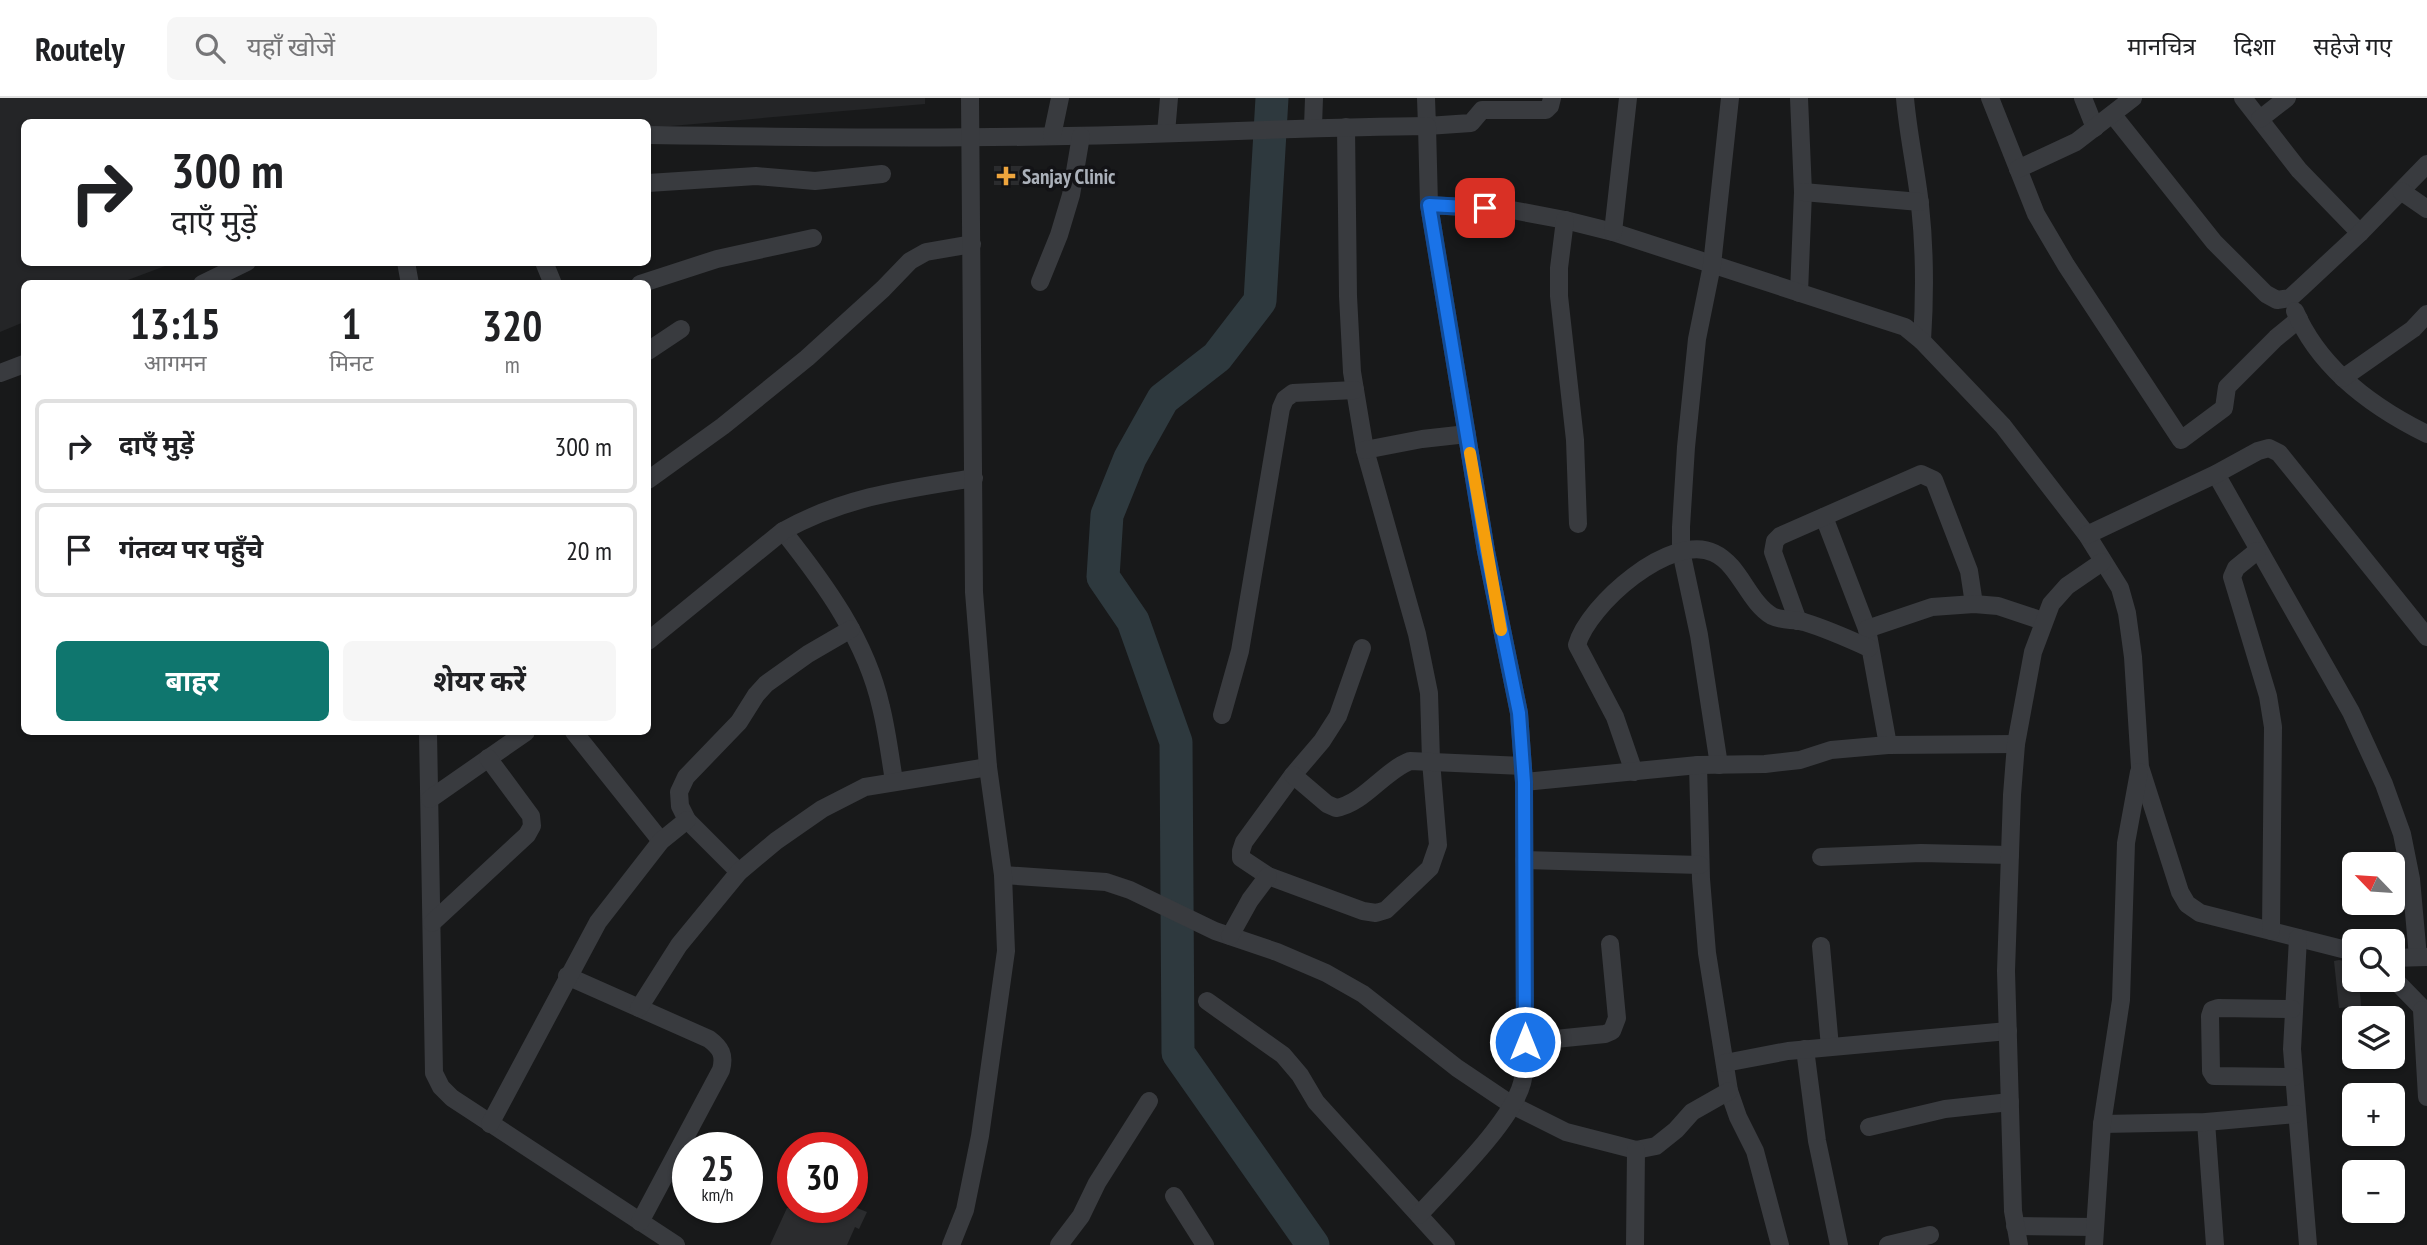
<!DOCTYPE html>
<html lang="hi">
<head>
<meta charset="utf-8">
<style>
  :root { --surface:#fff; --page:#f6f6f6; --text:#202124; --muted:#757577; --line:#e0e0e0; --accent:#0f766e }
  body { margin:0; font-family:"PT Sans Narrow","Noto Sans Devanagari",sans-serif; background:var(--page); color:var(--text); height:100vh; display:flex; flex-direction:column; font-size:26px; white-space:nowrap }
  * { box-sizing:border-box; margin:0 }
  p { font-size:23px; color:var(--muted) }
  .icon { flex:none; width:38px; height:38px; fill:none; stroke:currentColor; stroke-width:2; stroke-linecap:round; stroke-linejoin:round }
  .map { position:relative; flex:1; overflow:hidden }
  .details { position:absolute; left:21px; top:182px; width:630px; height:455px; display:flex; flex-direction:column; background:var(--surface); border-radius:10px; box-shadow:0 2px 5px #0004 }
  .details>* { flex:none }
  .hud { position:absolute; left:21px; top:21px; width:630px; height:147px; border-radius:10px; box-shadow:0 2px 5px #0004; background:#fff; color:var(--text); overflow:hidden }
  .needle { width:46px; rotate:295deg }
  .controls { position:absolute; left:2342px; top:754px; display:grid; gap:14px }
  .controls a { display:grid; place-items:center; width:63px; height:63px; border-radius:10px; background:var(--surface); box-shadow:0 2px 5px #0004; font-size:35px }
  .speed { position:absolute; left:672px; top:1034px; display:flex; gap:14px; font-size:35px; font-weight:700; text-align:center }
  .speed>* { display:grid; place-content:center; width:91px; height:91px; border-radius:50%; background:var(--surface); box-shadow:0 2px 5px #0004; line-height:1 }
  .speed small { font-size:18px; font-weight:400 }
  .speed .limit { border:10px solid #d22; background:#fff; color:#111 }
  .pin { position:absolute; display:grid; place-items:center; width:60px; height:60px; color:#fff; margin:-30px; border-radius:14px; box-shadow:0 4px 10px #0006 }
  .me { position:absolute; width:77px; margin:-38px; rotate:0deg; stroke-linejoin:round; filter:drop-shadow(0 0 5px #0008) }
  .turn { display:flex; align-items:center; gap:24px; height:147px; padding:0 35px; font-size:32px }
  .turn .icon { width:91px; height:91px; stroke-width:2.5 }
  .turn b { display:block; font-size:49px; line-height:60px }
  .eta { display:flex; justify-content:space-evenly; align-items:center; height:119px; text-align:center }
  .eta b { font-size:42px; font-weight:700; line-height:49px }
  .cta { display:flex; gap:14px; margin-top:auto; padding:14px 35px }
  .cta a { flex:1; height:80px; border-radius:10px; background:var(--accent); color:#fff; font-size:28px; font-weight:700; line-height:80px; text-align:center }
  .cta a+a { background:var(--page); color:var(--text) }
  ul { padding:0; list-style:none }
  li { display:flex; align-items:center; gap:21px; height:94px; margin:0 14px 10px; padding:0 21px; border:4px solid var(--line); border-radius:10px }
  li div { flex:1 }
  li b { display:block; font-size:26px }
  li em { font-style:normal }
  header { display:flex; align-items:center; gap:42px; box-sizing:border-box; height:98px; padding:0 35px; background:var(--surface); border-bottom:2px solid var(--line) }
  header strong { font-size:33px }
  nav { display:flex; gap:38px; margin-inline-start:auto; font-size:24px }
  .search { width:490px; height:63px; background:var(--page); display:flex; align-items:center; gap:18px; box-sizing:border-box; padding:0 24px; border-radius:10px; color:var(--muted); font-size:26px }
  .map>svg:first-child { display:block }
  .built { fill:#242527 }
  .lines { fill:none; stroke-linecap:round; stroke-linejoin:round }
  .river { stroke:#2e393e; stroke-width:33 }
  .building { fill:#2b2c2e }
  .minor { stroke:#393b3f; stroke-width:18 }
  .route-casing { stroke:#114b97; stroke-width:18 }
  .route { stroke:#1a73e8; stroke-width:12 }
  .slow { stroke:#f59e0b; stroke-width:12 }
  .poi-dot { fill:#eea53d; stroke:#131316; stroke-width:2.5 }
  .labels { text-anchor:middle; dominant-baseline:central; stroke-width:7; stroke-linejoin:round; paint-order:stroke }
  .poi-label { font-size:21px; font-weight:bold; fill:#abb1ba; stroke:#131316; text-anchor:start }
</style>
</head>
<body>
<header>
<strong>Routely</strong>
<div class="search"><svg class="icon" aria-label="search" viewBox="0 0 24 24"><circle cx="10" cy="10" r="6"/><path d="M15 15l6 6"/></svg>यहाँ खोजें</div>
<nav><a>मानचित्र</a><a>दिशा</a><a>सहेजे गए</a></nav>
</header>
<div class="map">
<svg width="2427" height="1147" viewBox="0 0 2427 1147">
  <rect width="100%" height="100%" fill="#18191a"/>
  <!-- built -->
  <polygon class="built" points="0,0 925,0 925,6 648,30 648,24 24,24 24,164 173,165 120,185 24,186 24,224 0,234"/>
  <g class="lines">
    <!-- river -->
    <polyline class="river" points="1272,0 1260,203 1217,259 1163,301 1130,360 1107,417 1103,479 1133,523 1176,644 1178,955 1313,1147"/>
  </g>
  <!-- building -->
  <g class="building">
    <rect x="994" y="68" width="32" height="19"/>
    <polygon points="2339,862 2354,865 2354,882 2359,882 2361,908 2339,910 2334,863"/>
    <polygon points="787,1110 857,1110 867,1114 859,1131 855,1129 847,1147 770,1147"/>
  </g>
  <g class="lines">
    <!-- minor -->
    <g class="minor">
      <polyline points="1426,0 1427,28 1471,25 1482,12 1546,12 1550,8 1552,0"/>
      <polyline points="1799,0 1803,94 1799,195"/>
      <path d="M1905,0c3,36 11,71 15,107 5,46 5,90 2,136"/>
      <polyline points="1990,0 2036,116 2066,167 2181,342 2224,310 2227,289 2276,240 2299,221"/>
      <polyline points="2083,0 2095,30"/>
      <polyline points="2243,0 2299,72 2360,135"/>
      <polyline points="2113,17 2214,144 2266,196 2277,202 2290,200 2301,190 2360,135 2427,66"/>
      <polyline points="2260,21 2287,0"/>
      <polyline points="1313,29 1314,0"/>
      <polyline points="1346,29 1348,198 1352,274 1365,352 1417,536 1429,595 1431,663 1438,747 1430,770 1386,812 1376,815 1363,813 1268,778 1241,760 1241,753 1244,744 1293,677 1322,643 1338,618 1362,550"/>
      <polyline points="1166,35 1169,0"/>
      <path d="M648,37c139,2 279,4 419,1 120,-2 240,-9 360,-10l2,79 83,5 53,10 48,12 292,95 17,14 81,85 84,109 33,53 7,25 6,44 7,110 40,125 7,12 13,9 154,39"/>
      <polyline points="1052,38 1060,0"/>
      <polyline points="2018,71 2076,44 2133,0"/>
      <polyline points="648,85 756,78 815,83 882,76"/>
      <polyline points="2401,93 2427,111"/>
      <polyline points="1803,94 1920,104"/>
      <polyline points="1565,122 1559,170 1559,198 1575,342 1578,426"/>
      <polyline points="1613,134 1628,0"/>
      <polyline points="406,164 410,186"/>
      <polyline points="544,164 553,186"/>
      <polyline points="1040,184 1059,137 1071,97 1081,38"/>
      <polyline points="202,186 247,164"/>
      <polyline points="640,186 717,161 813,140"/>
      <path d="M2295,213c25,58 77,96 132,123"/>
      <polyline points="648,253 681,231"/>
      <polyline points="0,275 24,266"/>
      <polyline points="2343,280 2413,231 2427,216"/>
      <polyline points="1365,352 1422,341 1467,336"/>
      <polyline points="2216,376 2351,614 2384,686 2402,736 2411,781 2418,859"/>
      <polyline points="648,382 723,328 807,260 883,191 910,163 926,154 972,146"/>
      <polyline points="1824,419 1867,531 1888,647"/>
      <path d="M783,433c42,53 83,109 98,176 6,24 9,49 13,74"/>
      <polyline points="2087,437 2216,376 2258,353 2269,350 2279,355 2427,539"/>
      <polyline points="2257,453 2236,470 2232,479 2268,598 2273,629 2271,833"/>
      <polyline points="1798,523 1773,454 1775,443 1780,438 1921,376 1934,382 1969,473 1974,506"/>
      <polyline points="1867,531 1932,509 1974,506 1998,508 2043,523"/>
      <path d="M648,543l135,-110c61,-34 122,-42 191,-53"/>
      <polyline points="1222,617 1240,553 1281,310 1285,301 1293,295 1355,292"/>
      <polyline points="428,634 434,975 441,989 452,1000 676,1147"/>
      <polyline points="574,634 661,743"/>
      <polyline points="1698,667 1701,781 1707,855 1729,993 1738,1019 1755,1053 1780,1147"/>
      <polyline points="1719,667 1699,537 1681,453 1681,429 1686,349 1697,241 1712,167 1730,0"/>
      <path d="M1634,674l-19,-55 -38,-72c11,-40 94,-113 137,-92 26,12 34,49 58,63 10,5 21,3 32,6 23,7 43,16 65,26"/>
      <path d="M1293,677l34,29 9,4c27,-4 48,-37 74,-47l113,5"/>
      <polyline points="1524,684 1698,667 1765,666 1800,662 1831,652 1888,647 2016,646"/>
      <polyline points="430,701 526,634"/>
      <polyline points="1821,759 1921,755 2010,757"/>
      <polyline points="1524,762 1700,767"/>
      <polyline points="739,774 687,722 680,708 679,694 686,679 739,624 756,597 766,586 808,556 851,531"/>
      <polyline points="1003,777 1106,784 1130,792 1215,833 1277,854 1326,875 1363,896 1457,970 1512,1007 1566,1034 1636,1052 1656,1048 1676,1032 1692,1014 1729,993"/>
      <polyline points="432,825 527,737 532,728 531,718 488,660"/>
      <polyline points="1230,838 1250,802 1268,778"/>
      <polyline points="2298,840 2292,951 2308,1147"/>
      <polyline points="1821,848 1830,949"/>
      <polyline points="2392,860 2427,859"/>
      <path d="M567,878l142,63c12,9 16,16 12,31l-81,152"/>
      <polyline points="2392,879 2427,915"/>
      <polyline points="1207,903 1283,957 1300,977 1316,1004 1446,1147"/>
      <polyline points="639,910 679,847 739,774 776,743 822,711 865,689 988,669"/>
      <polyline points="2292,911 2218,910 2212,912 2210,918 2211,973 2214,978 2294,979"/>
      <polyline points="2422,912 2427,999"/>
      <polyline points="1525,944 1605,936 1612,933 1617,920 1610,846"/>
      <polyline points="1805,951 1817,1043 1839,1147"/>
      <polyline points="1725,965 1788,953 2008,933"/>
      <polyline points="2206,1024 2215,1147"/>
      <polyline points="490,1026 598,824 661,743 687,722"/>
      <polyline points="2102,1026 2206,1024 2296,1016"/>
      <polyline points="1869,1029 1945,1011 2010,1004"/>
      <polyline points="1174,1098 1205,1147"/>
      <path d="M1419,1117c28,-31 93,-93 103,-132 2,-7 2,-15 3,-22l-1,-279 -5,-69 -33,-162 -57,-346"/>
      <polyline points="2015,1128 2095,1129"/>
      <polyline points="951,1147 965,1112 980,1038 1006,853 1003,777 988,669 974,494 970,0"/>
      <polyline points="1059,1147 1081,1118 1097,1085 1149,1003"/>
      <polyline points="1635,1147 1636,1052"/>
      <polyline points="1888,1147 1930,1137"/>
      <polyline points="2019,1147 2013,1113 2006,873 2012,697 2016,646 2033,554 2051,506 2067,488 2102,464"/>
      <polyline points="2094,1147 2102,1026 2121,902 2126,745 2139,674"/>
    </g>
  </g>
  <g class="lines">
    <defs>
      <polyline id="route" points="1485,110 1429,107 1486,453 1519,615 1524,684 1525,944"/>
    </defs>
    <!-- route casing -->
    <use href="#route" class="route-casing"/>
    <!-- route -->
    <use href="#route" class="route"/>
    <!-- slow -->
    <polyline class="slow" points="1470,355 1501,532"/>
  </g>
  <!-- markers -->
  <path class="poi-dot" d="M1002.5 67.5h7v7h7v7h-7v7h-7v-7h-7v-7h7z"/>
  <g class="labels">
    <!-- poi labels -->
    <g class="poi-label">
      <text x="1022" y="78">Sanjay Clinic</text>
    </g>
  </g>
</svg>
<div class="controls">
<a><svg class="needle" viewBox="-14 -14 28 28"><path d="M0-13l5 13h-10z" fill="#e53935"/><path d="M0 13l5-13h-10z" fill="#757577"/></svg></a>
<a><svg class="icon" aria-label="search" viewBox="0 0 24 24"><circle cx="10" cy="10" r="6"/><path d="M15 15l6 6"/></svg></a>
<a><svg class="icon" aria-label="layers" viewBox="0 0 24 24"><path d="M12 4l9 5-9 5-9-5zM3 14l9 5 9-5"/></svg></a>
<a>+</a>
<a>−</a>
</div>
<div class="speed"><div>25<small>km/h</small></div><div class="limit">30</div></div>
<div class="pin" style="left:1485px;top:110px;background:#d93025"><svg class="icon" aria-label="arrive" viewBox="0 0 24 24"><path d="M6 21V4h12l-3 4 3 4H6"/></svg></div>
<svg class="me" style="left:1525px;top:944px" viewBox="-20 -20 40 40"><circle r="17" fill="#1a73e8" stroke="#fff" stroke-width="3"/><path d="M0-11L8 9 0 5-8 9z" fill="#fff"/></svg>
<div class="hud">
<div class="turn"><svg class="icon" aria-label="right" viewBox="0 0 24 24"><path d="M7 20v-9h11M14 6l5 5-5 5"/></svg><div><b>300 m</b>दाएँ मुड़ें</div></div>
</div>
<section class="details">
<div class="eta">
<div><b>13:15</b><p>आगमन</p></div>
<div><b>1</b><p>मिनट</p></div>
<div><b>320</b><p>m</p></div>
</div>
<ul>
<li><svg class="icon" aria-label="right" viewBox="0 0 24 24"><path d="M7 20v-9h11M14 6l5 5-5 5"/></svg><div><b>दाएँ मुड़ें</b></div><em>300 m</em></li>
<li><svg class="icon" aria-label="arrive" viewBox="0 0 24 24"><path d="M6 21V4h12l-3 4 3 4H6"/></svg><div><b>गंतव्य पर पहुँचे</b></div><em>20 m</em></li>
</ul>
<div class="cta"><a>बाहर</a><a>शेयर करें</a></div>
</section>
</div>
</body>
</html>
